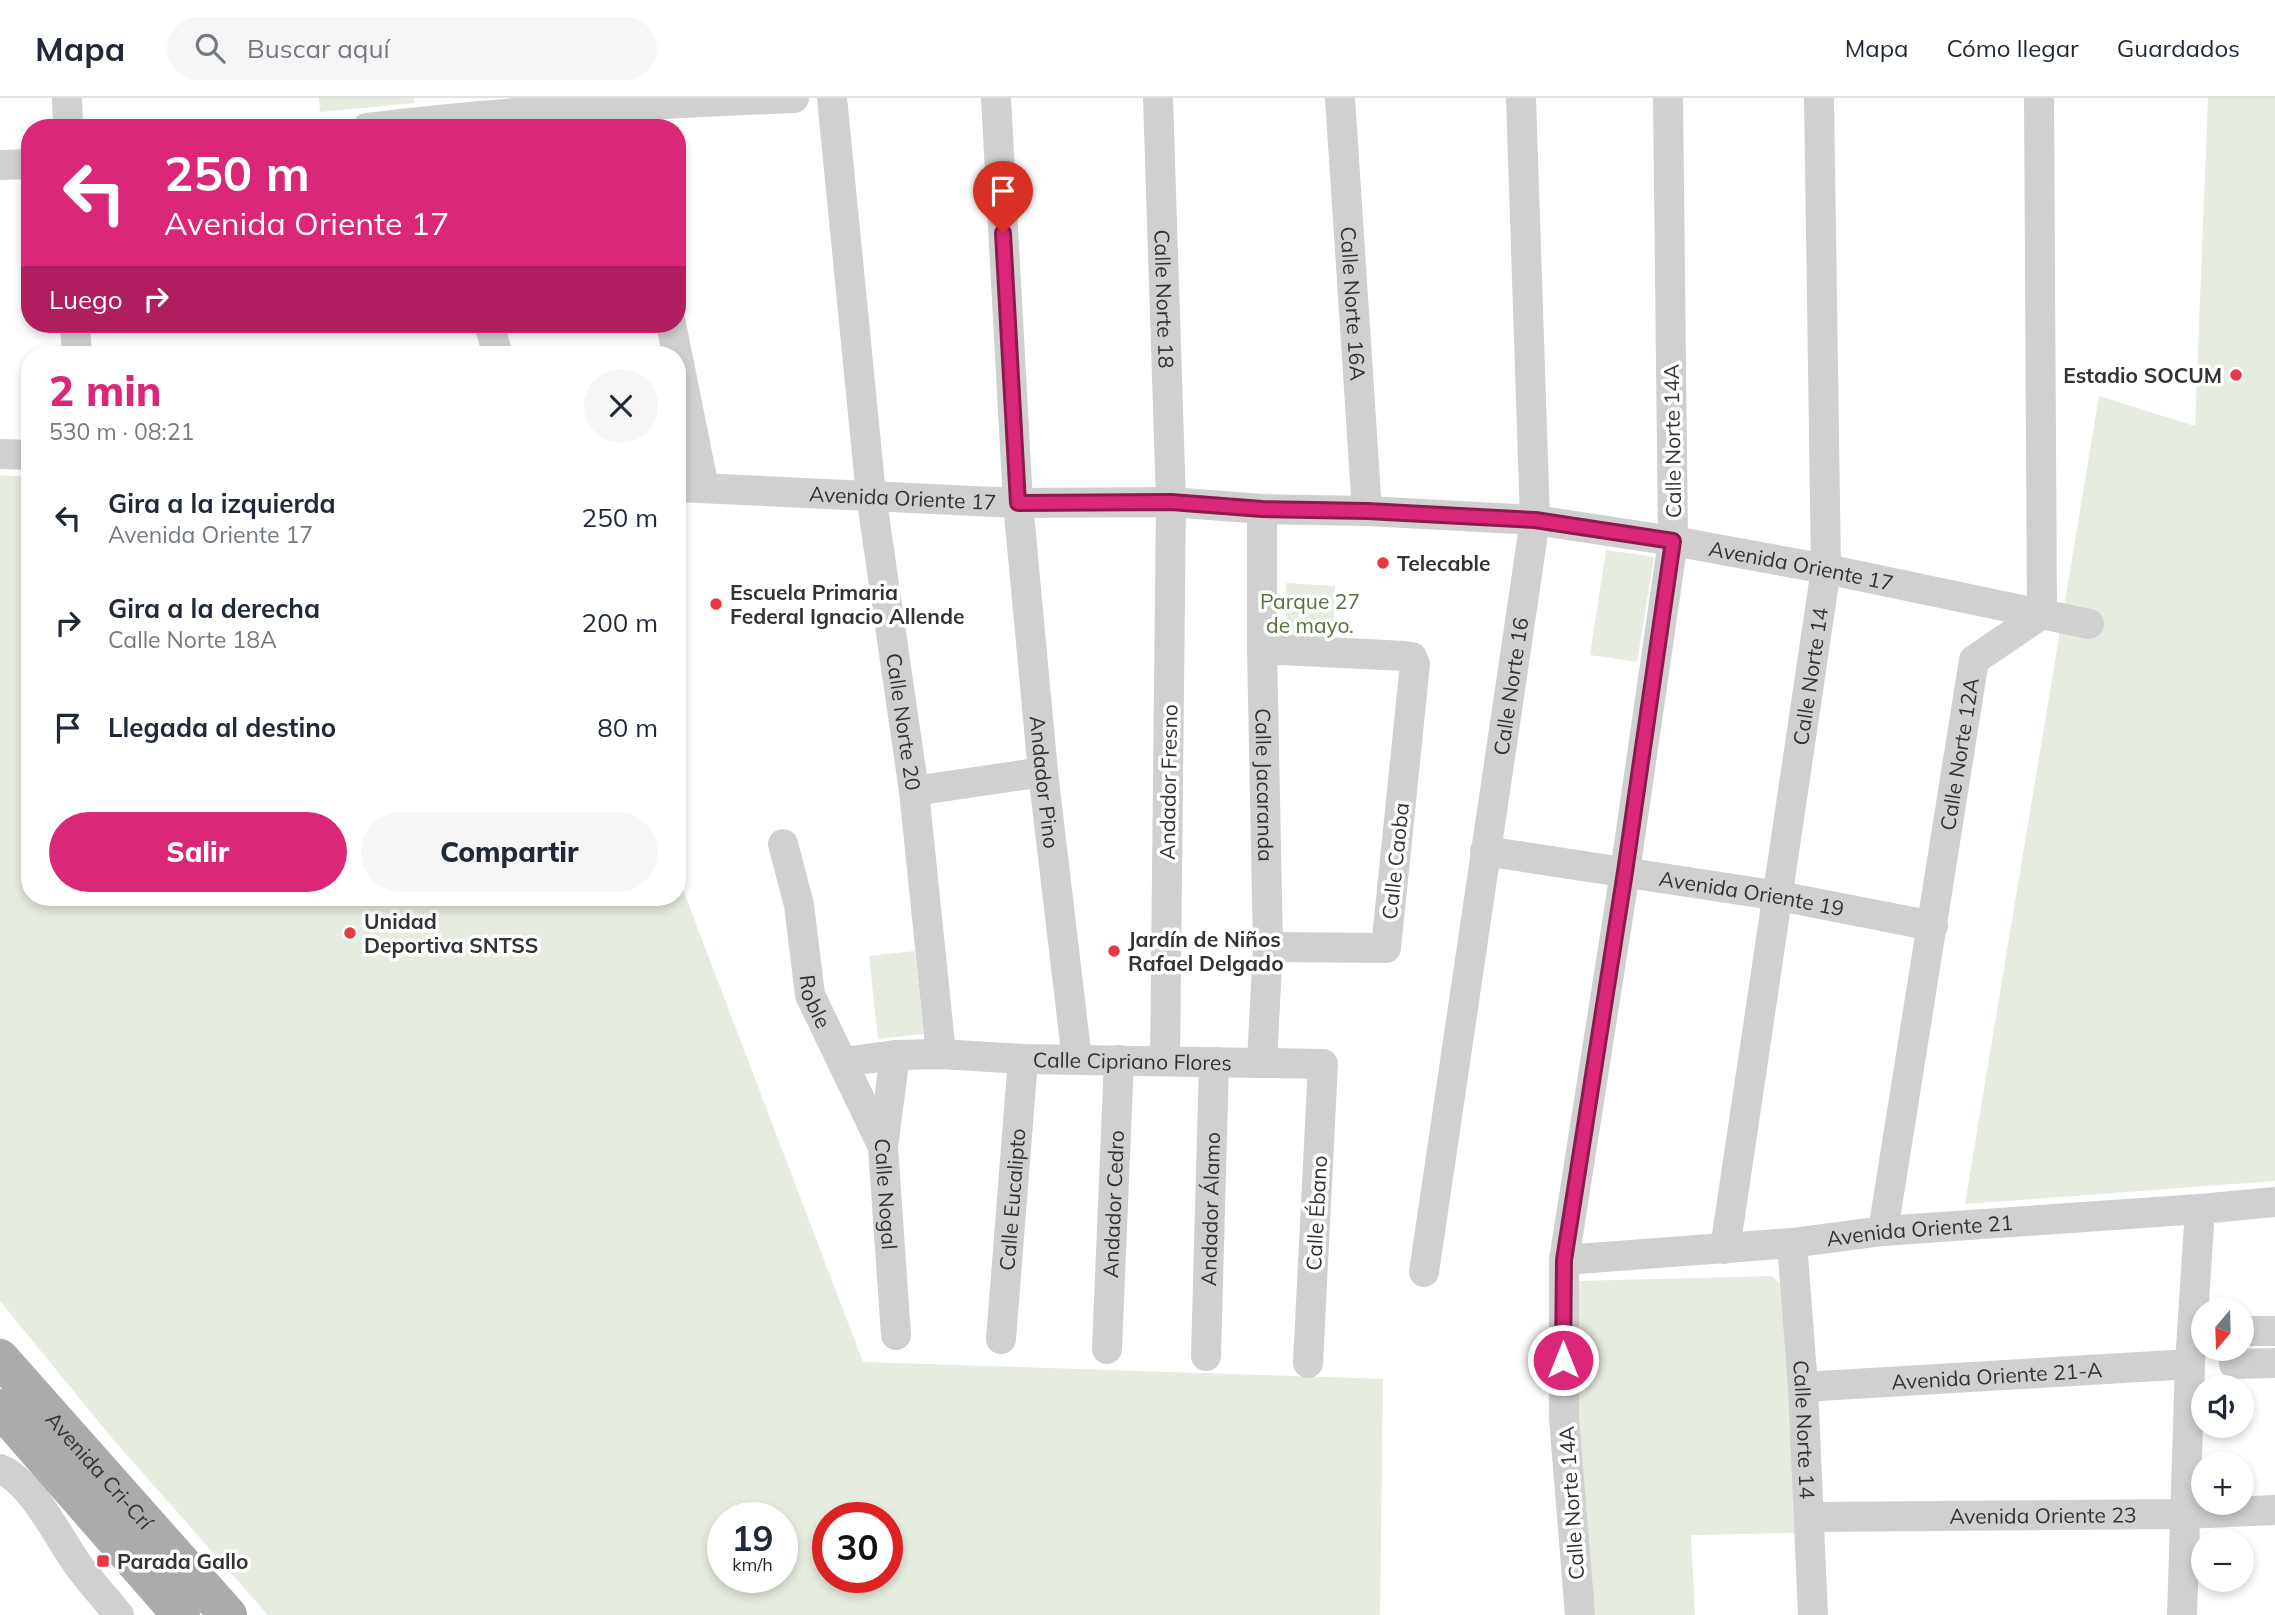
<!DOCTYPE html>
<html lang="es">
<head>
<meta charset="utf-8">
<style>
  :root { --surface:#fff; --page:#f6f6f7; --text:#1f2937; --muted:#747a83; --line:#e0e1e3; --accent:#db2777 }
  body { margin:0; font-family:Mulish,sans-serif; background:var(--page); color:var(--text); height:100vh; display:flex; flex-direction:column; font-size:26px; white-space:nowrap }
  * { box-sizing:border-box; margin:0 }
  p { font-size:23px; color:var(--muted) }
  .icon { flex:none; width:38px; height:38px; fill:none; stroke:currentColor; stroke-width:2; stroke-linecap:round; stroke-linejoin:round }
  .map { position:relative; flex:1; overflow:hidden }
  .side { position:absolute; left:21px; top:248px; width:665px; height:560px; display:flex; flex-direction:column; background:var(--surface); border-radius:28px; box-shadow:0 4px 10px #0003 }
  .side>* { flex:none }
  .hud { position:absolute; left:21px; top:21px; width:665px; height:214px; border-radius:28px; box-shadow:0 4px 10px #0003; background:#db2777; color:#fff; overflow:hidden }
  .needle { width:46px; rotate:199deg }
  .controls { position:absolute; left:2191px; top:1200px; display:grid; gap:14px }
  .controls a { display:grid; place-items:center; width:63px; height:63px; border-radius:50%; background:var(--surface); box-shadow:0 4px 10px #0003; font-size:35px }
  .speed { position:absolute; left:707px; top:1404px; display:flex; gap:14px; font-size:35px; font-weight:700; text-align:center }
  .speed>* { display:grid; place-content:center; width:91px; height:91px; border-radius:50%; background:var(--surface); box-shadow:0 4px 10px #0003; line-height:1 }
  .speed small { font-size:18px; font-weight:400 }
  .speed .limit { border:10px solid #d22; background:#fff; color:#111 }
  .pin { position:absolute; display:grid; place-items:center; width:60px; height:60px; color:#fff; margin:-72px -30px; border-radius:50% 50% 50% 0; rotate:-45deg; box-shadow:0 0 7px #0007 }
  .pin .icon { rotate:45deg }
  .me { position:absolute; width:77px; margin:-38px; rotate:0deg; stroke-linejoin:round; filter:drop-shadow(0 0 5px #0008) }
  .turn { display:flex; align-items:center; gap:24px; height:147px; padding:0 28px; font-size:32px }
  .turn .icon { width:91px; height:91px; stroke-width:2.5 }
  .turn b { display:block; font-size:49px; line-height:60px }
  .then { display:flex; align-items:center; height:66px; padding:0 28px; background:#0003; gap:14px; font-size:26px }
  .round { display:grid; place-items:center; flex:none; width:74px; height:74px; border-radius:37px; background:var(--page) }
  .head { display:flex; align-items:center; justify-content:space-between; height:119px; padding:0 28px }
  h1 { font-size:42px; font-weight:800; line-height:52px; color:var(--accent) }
  .button { display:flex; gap:14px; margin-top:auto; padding:14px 28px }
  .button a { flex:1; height:80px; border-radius:42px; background:var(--accent); color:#fff; font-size:28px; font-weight:800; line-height:80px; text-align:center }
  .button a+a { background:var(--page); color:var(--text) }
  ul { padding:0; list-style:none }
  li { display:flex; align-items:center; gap:21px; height:105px; padding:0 28px }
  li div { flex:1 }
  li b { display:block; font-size:26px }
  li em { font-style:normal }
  header { display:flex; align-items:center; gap:42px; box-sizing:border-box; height:98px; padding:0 35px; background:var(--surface); border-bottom:2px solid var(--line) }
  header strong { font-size:33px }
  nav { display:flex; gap:38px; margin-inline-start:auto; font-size:24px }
  .search { width:490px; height:63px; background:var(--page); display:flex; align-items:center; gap:18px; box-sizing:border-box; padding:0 24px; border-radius:38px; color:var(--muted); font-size:26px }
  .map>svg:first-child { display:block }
  .green { fill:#e6ecdf; fill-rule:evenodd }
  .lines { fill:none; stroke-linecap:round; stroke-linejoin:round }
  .minor { stroke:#d0d0d0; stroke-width:30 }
  .major { stroke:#ababab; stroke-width:38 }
  .route-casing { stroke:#8e194d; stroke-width:18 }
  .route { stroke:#db2777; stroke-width:12 }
  .poi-dot { fill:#e63946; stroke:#fff; stroke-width:2.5 }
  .labels { text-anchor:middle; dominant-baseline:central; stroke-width:7; stroke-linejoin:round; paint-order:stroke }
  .street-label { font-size:21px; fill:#333; stroke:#fff }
  .poi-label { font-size:21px; font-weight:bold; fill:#333; stroke:#fff; text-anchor:start }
  .park-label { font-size:21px; fill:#56703f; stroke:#fff }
</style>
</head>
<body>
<header>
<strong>Mapa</strong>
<div class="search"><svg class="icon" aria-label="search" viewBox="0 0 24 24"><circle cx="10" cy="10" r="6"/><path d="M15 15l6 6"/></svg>Buscar aquí</div>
<nav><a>Mapa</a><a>Cómo llegar</a><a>Guardados</a></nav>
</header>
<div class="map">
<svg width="2275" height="1517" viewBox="0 0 2275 1517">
  <rect width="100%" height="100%" fill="#fff"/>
  <!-- green -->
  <g class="green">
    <polygon points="319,0 414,0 414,5 320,14"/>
    <polygon points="2208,0 2275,0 2275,1083 1965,1106 2099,298 2195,328"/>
    <path d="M0,377l30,2v421h647v-24l186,488 520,17 -3,236h-1112l-157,-178 -111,-136zM723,1419h59v60h-59zM828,1419h59v60h-59z"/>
    <polygon points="1606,452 1654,459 1637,564 1590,557"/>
    <polygon points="1286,485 1335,488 1333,545 1286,541"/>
    <polygon points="915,853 924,936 878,941 869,858"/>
    <polygon points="1772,1178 1786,1191 1795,1435 1691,1437 1695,1517 1594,1517 1575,1291 1577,1183"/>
  </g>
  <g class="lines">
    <!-- minor -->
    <g class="minor">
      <polyline points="67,0 68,30"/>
      <path id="s1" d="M832,0l39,397 43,296 27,263"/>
      <path id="s2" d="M996,0l22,405 25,269 34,288"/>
      <path id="s3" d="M1158,0l13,404 -6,559"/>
      <path id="s4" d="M1340,0l27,413"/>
      <path d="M367,30c142,-18 284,-24 427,-30"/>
      <polyline points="0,67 30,66"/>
      <polyline points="75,226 77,257"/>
      <polyline points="489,226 498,257"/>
      <polyline points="671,226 704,390"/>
      <polyline points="0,356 30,357"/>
      <path id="s5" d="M677,389l341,16 153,-1 91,7 105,2 168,9 138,21 153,28 263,55"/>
      <path id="s6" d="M1262,411v140l6,298 -6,114"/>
      <polyline points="1262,551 1405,558 1412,559 1415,566 1386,850 1268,849"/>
      <polyline points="914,693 1043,674"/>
      <path id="s7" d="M783,746l16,61 11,90 73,152"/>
      <path id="s8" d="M1485,753l294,45 154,30"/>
      <path id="s9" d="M895,957l-12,92 13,188"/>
      <path id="s10" d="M843,964l52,-7 46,-1 82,5 300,5 -15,299"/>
      <path id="s11" d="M1883,1133l91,-571 68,-46 -3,-516"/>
      <path id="s12" d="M1792,1145l11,144 10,228"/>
      <path id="s13" d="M1725,1151l101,-680 -7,-471"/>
      <path id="s14" d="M1564,1162l228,-17 91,-12 317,-22 75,-7"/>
      <path id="s15" d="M1424,1174l111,-752 -14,-422"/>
      <polyline points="2242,1233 2275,1233"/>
      <path id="s16" d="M1001,1241l22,-280"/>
      <path id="s17" d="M1107,1251l12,-289"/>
      <polyline points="2233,1251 2234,1266 2275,1265"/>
      <path id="s18" d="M1206,1258l8,-294"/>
      <path id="s19" d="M1803,1289l387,-23"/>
      <path d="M0,1371c34,14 59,71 81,100 12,16 26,31 38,46"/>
      <path id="s20" d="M1810,1419l375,-3 90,-4"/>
      <polyline points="1580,1517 1564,1320 1564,1162 1625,774 1673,443 1668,0"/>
      <polyline points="2182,1517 2190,1266 2200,1111"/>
    </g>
    <!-- major -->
    <g class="major">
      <path id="s21" d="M0,1260l228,257"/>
      <polyline points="0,1310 181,1517"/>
    </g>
  </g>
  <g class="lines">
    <defs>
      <polyline id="route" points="1003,135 1018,405 1171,404 1262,411 1367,413 1535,422 1673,443 1625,774 1564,1162 1563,1262"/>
    </defs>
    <!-- route casing -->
    <use href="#route" class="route-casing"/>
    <!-- route -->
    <use href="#route" class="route"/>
  </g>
  <!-- markers -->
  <g class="poi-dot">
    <circle cx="2236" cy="277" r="7"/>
    <circle cx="1383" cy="465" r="7"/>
    <circle cx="716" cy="506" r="7"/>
    <circle cx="350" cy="835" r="7"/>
    <circle cx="1114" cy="853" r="7"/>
    <rect x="96" y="1456" width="14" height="14" rx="3.5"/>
  </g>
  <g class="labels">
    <!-- street labels -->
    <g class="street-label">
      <text stroke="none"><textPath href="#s3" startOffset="201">Calle Norte 18</textPath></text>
      <text stroke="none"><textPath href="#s4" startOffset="206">Calle Norte 16A</textPath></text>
      <text transform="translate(1672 343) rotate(-91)">Calle Norte 14A</text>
      <text stroke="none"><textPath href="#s5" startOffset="226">Avenida Oriente 17</textPath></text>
      <text stroke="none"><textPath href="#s5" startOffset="1129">Avenida Oriente 17</textPath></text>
      <text stroke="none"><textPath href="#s13" startOffset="579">Calle Norte 14</textPath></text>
      <text stroke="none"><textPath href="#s15" startOffset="592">Calle Norte 16</textPath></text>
      <text stroke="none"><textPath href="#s1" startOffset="628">Calle Norte 20</textPath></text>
      <text stroke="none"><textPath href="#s11" startOffset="483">Calle Norte 12A</textPath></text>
      <text stroke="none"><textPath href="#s2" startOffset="686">Andador Pino</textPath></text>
      <text transform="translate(1168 684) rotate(-89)">Andador Fresno</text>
      <text stroke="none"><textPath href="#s6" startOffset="276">Calle Jacaranda</textPath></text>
      <text transform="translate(1395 763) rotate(-84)">Calle Caoba</text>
      <text stroke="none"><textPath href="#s8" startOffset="270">Avenida Oriente 19</textPath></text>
      <text stroke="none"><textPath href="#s7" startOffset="161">Roble</textPath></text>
      <text stroke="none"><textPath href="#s10" startOffset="290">Calle Cipriano Flores</textPath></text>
      <text stroke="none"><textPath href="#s9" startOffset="140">Calle Nogal</textPath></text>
      <text stroke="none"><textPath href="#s16" startOffset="140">Calle Eucalipto</textPath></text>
      <text stroke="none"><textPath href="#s17" startOffset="145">Andador Cedro</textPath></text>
      <text stroke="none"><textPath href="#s18" startOffset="147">Andador Álamo</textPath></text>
      <text transform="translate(1316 1115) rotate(-87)">Calle Ébano</text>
      <text stroke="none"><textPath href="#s14" startOffset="357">Avenida Oriente 21</textPath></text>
      <text stroke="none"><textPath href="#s19" startOffset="194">Avenida Oriente 21-A</textPath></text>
      <text stroke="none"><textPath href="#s12" startOffset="187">Calle Norte 14</textPath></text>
      <text stroke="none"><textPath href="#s21" startOffset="150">Avenida Cri-Crí</textPath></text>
      <text transform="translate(1571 1405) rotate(-94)">Calle Norte 14A</text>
      <text stroke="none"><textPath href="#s20" startOffset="233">Avenida Oriente 23</textPath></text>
    </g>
    <!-- poi labels -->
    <g class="poi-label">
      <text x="2222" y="277" text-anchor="end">Estadio SOCUM</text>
      <text x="1397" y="465">Telecable</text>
      <text x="730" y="494">Escuela Primaria<tspan x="730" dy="24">Federal Ignacio Allende</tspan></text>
      <text x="364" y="823">Unidad<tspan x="364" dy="24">Deportiva SNTSS</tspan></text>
      <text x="1128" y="841">Jardín de Niños<tspan x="1128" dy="24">Rafael Delgado</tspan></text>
      <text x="117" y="1463">Parada Gallo</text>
    </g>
    <!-- park labels -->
    <g class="park-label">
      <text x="1310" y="503">Parque 27<tspan x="1310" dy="24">de mayo.</tspan></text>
    </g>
  </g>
</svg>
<div class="controls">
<a><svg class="needle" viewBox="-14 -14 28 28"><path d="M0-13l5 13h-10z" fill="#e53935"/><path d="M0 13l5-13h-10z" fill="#747a83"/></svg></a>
<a><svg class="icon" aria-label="sound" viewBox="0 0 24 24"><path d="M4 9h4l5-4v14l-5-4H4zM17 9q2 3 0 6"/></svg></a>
<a>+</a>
<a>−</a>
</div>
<div class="speed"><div>19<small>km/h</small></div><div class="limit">30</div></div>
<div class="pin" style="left:1003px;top:135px;background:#d93025"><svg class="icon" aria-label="arrive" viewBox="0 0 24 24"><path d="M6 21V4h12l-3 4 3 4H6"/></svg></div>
<svg class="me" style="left:1563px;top:1262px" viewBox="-20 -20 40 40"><circle r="17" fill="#db2777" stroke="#fff" stroke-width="3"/><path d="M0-11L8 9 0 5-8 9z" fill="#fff"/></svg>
<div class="hud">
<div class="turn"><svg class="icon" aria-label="left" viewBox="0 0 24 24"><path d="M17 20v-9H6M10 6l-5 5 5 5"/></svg><div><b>250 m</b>Avenida Oriente 17</div></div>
<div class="then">Luego<svg class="icon" aria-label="right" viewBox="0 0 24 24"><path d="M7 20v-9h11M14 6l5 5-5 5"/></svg></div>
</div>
<section class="side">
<div class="head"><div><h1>2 min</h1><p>530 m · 08:21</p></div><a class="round"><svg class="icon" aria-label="close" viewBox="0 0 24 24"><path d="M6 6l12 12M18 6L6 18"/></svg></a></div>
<ul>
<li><svg class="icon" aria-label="left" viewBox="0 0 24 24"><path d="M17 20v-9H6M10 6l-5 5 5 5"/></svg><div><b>Gira a la izquierda</b><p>Avenida Oriente 17</p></div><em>250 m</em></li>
<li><svg class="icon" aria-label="right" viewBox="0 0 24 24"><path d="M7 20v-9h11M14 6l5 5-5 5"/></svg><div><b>Gira a la derecha</b><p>Calle Norte 18A</p></div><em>200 m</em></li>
<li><svg class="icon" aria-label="arrive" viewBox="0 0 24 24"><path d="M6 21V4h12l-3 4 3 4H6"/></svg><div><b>Llegada al destino</b></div><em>80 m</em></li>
</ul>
<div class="button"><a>Salir</a><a>Compartir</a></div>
</section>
</div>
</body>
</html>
